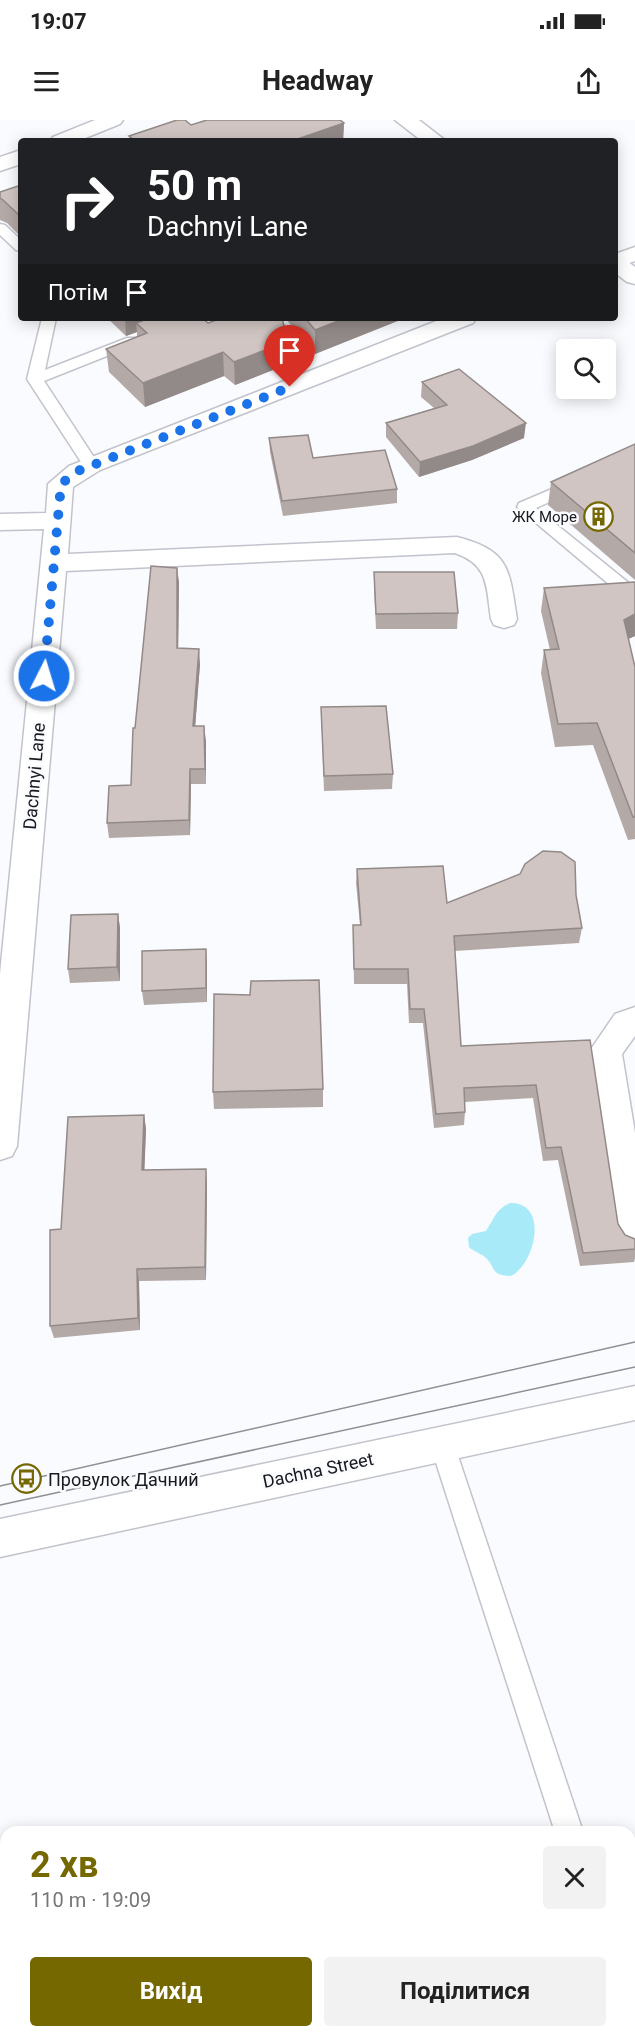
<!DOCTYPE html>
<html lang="uk">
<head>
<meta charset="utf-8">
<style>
  :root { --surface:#fff; --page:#f2f2f2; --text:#222; --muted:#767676; --accent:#766800 }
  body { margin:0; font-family:Roboto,sans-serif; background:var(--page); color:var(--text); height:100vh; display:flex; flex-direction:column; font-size:22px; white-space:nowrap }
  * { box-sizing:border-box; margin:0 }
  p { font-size:20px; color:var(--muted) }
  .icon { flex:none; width:33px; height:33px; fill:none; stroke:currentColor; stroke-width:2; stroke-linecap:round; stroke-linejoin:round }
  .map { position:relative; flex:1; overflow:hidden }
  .sheet { position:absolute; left:0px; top:1706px; width:636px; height:212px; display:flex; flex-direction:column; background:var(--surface); border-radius:18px 18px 0 0; box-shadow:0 3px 15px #0003 }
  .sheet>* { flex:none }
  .top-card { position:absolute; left:18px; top:18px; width:600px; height:183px; border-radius:6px; box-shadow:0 3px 15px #0003; background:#202124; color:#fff; overflow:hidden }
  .fabs { position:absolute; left:556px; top:219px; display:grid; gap:12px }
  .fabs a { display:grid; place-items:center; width:60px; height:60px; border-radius:6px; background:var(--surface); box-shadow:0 3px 15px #0003; font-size:30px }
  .pin { position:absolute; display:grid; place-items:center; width:51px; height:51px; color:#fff; margin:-62px -26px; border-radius:50% 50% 50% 0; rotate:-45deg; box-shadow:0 0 6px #0007 }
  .pin .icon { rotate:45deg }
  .me { position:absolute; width:66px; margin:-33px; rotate:5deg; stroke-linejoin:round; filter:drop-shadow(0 0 4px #0008) }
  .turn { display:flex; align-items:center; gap:21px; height:126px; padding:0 30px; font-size:27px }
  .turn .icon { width:78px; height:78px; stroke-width:2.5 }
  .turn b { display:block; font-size:42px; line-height:51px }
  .then { display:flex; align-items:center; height:57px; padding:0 30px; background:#0003; gap:12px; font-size:22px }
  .round { display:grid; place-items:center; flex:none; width:63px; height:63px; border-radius:6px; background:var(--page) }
  .headline { display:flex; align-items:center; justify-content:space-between; height:102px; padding:0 30px }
  h1 { font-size:36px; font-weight:700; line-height:45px; color:var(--accent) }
  .cta { display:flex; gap:12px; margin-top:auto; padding:12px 30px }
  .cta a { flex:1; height:69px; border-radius:6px; background:var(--accent); color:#fff; font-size:24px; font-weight:700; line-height:69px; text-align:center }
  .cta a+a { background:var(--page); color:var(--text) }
  .status { display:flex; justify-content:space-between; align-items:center; height:42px; padding:0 30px; background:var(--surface); direction:ltr }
  .status svg { height:16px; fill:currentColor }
  header { display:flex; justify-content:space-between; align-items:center; height:78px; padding:0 30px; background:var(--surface); font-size:27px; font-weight:700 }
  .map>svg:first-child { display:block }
  .water { fill:#a9eaf9 }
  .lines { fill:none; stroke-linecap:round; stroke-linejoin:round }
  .lane-casing { stroke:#c2c3cc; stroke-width:3 }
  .street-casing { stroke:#c2c3cc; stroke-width:3 }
  .secondary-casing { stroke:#c2c3cc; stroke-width:3 }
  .lane { fill:#fff; fill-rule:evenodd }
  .street { fill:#fff; fill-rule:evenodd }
  .secondary { fill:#fff; fill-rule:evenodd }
  .tram { stroke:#8f9093; stroke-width:1.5 }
  .wall { fill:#b3a9a7 }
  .shaded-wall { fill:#928a88 }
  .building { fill:#d0c5c2; stroke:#928a88; stroke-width:1.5 }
  .route { stroke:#1a73e8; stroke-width:10; stroke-dasharray:0 18 }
  .labels { text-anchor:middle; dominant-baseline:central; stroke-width:5; stroke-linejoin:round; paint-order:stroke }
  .far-poi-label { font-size:15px; fill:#18191c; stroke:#fafbff; text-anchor:end }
  .street-label { font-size:18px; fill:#18191c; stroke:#fafbff }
  .poi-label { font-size:18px; fill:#18191c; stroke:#fafbff; text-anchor:start }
</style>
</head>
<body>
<div class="status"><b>19:07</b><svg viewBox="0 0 49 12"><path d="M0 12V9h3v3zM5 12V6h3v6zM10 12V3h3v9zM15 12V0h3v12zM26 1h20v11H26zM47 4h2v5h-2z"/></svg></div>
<header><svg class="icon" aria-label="menu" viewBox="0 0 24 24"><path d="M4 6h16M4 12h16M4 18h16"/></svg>Headway<svg class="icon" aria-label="share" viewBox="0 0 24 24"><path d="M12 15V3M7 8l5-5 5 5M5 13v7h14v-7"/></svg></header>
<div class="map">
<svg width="635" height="1916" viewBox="0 0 635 1916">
  <rect width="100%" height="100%" fill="#fafbff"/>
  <!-- water -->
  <path class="water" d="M510,1083c39,-1 26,60 1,73 -21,-1 -14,-7 -25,-18 -5,-5 -12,-6 -17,-11l-1,-9 4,-4 14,-3c8,-12 10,-22 24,-28z"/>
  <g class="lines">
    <defs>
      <g id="lane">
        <polygon points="0,104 5,105 21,120 21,131 16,130 0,115"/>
        <polygon points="42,198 56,198 45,250 127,218 137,218 139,221 137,224 44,261 99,345 97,348 85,348 27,259"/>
        <polygon points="573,360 581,365 579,369 536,388 635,468 635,483 629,481 517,387 519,383"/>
        <polygon points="442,1313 451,1316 454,1324 583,1712 555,1712 430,1324 433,1316"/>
        <polygon points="635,1767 635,1795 630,1796 630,1768"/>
        <polygon points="630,1886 635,1888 635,1916 621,1916 619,1911 630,1911"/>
      </g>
      <g id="street">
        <polygon points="95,0 123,0 120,4 78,21 50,21 53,17"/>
        <polygon points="21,30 21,44 0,51 0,37"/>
        <polygon points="635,127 635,141 615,148 615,134"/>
        <path d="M444,198h32l-3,5 -373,147 -27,17 -5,67 389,-17c54,14 52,33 60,82l-3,6 -10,3 -10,-3 -3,-6c-5,-31 -1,-54 -36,-66l-389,18 -49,575 -5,10 -12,4v-186l44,-445 -44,1v-16l46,-1 2,-29 21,-18z"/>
        <polygon points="635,887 635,916 622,934 635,1013 635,1131 623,1127 617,1116 589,932 615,894"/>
      </g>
      <g id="secondary">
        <polygon points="395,0 419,0 446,21 422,21"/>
        <polygon points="615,136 623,138 635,147 635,164 627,162 615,153"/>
        <polygon points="635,1266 635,1300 0,1437 0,1399"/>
      </g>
    </defs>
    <!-- lane casing -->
    <use href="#lane" class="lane-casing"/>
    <!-- street casing -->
    <use href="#street" class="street-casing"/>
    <!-- secondary casing -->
    <use href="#secondary" class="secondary-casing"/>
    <!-- lane -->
    <use href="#lane" class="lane"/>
    <!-- street -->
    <use href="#street" class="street"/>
    <!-- secondary -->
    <use href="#secondary" class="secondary"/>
    <!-- tram -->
    <g class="tram">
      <polyline points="0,1366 635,1222"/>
      <polyline points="0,1385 635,1247"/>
    </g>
  </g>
  <!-- wall -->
  <g class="wall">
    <polygon points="344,3 343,21 130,21 129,16 191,5"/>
    <polygon points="21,65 21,117 7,103 0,100 0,72"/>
    <polygon points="107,198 202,198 208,203 288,221 288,244 235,265 224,256 145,287 109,252 106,229 137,217 137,212 126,216"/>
    <polygon points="285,198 405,198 315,234"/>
    <polygon points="422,262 524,318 472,340 419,357 386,317 386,303 434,288 421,277"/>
    <polygon points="269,318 313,338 397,369 397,383 283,396 270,332"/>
    <polygon points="635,324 635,460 548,385 551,362"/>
    <polygon points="177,448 179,463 178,528 200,544 195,606 204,606 206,664 191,664 190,715 109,718 107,703 131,665 135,608"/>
    <polygon points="374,452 458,493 457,509 376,509 374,468"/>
    <polygon points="635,462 635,516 628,519 635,547 635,719 628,720 593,625 555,627 541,553 544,530 550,530 541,491 544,468"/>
    <polygon points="321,587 393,654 392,669 324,671"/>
    <polygon points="357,749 447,783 576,775 582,808 579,823 455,831 461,926 590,920 618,1104 625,1115 635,1119 635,1138 634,1142 580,1146 558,1040 543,1041 533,978 465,982 465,992 464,1005 434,1008 423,903 409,903 407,864 354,864 353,805 360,805 356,763"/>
    <polygon points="118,794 120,808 120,861 70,863 68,849"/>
    <polygon points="207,843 207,882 144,885 142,871"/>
    <polygon points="250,875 323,969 323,987 214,989 213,972"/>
    <polygon points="144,995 146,1009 144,1050 207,1062 206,1160 139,1161 140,1210 54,1218 50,1206 61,1109"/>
  </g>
  <!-- shaded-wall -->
  <g class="shaded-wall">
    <polygon points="344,3 343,21 292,21"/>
    <polygon points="125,198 176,198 136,203 137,212 126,216"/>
    <polygon points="346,198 405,198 315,234 315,210"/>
    <polygon points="288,221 288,244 235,265 234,242"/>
    <polygon points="223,232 224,256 145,287 143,263"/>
    <polygon points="526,303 524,318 472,340 419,357 420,342"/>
    <polygon points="177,448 179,463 178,544 177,528"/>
    <polygon points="635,494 635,516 619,523 624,500"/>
    <polygon points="199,529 200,544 194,622 193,606"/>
    <polygon points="204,606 206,621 206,664 205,649"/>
    <polygon points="190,649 191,664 190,715 189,700"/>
    <polygon points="118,794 120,808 120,861 117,847"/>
    <polygon points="206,829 207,843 207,882 206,868"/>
    <polygon points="144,995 146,1009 144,1063 142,1050"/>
    <polygon points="206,1049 207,1062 206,1160 205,1147"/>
    <polygon points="137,1149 139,1161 140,1210 138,1198"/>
  </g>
  <!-- building -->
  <g class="building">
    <polygon points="177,0 185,0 191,5 207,0 340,0 344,3 292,21 136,21 129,16"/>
    <polygon points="21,65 21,100 19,95 3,80 0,78 0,72"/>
    <polygon points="150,198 202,198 208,203 222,198 282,198 288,221 234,242 223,232 143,263 106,229 147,213 136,203"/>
    <polygon points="305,198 346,198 315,210"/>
    <polygon points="459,249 526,303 473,326 420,342 386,303 447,285 422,262"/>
    <polygon points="308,315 313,338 385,330 397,369 282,381 269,318"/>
    <polygon points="635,324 635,433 551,362"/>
    <polygon points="151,446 177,448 177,528 199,529 193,606 204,606 205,649 190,649 189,700 107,703 109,666 131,665 133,608 135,608"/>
    <polygon points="374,452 454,452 458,493 376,494"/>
    <polygon points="635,462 635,494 624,500 635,547 635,697 633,697 597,603 558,604 544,530 559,529 544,468"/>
    <polygon points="386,586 393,654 324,656 321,587"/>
    <polygon points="543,731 561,732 575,742 576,775 582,808 454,816 461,926 590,920 618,1104 625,1115 635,1119 635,1129 583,1133 561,1027 546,1028 536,965 464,968 465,992 436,994 424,889 410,889 408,849 354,849 353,805 361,805 357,749 443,746 447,783 520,754 525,744"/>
    <polygon points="118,794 117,847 68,849 71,795"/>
    <polygon points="206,829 206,868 142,871 142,831"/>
    <polygon points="319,860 323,969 213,972 214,874 250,875 251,861"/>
    <polygon points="144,995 142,1050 206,1049 205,1147 137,1149 138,1198 50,1206 50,1110 61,1109 68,997"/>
  </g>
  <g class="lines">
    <!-- route -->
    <polyline class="route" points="44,556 61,364 78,351 290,267"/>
  </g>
  <!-- icons -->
  <defs>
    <symbol id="building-ring" viewBox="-11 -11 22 22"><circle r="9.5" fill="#fafbff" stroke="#766800" stroke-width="1.5"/><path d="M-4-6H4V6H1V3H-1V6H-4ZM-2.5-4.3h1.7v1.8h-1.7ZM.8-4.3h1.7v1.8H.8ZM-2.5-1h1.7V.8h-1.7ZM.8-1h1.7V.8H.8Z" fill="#766800"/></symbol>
    <symbol id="bus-ring" viewBox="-11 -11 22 22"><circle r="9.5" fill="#fafbff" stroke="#766800" stroke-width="1.5"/><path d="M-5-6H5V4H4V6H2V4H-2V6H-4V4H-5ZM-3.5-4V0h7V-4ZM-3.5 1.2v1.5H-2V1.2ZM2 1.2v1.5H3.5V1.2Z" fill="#766800"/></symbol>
  </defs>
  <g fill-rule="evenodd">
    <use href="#building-ring" x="582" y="380" width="33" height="33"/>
    <use href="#bus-ring" x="10" y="1342" width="33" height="33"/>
  </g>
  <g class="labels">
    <!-- far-poi labels -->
    <g class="far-poi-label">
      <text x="577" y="397">ЖК Море</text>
    </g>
    <!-- street labels -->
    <g class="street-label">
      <text transform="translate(34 656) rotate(-85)">Dachnyi Lane</text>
      <text transform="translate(318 1350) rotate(-12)">Dachna Street</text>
    </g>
    <!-- poi labels -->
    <g class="poi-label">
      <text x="48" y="1359">Провулок Дачний</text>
    </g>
  </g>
</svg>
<div class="fabs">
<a><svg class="icon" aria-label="search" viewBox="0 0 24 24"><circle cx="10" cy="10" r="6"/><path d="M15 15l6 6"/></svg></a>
</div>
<div class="pin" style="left:290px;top:267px;background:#d93025"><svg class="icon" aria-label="arrive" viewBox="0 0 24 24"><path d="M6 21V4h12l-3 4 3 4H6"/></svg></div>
<svg class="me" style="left:44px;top:556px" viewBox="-20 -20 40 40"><circle r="17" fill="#1a73e8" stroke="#fff" stroke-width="3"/><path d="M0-11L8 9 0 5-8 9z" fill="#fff"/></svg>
<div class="top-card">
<div class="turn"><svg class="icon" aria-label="right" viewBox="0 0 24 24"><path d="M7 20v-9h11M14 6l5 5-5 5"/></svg><div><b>50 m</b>Dachnyi Lane</div></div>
<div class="then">Потім<svg class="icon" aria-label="arrive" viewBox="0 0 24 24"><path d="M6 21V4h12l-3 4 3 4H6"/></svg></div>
</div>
<section class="sheet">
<div class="headline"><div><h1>2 хв</h1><p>110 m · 19:09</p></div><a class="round"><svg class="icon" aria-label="close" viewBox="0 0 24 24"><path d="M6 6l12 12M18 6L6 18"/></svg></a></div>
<div class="cta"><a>Вихід</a><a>Поділитися</a></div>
</section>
</div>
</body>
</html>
